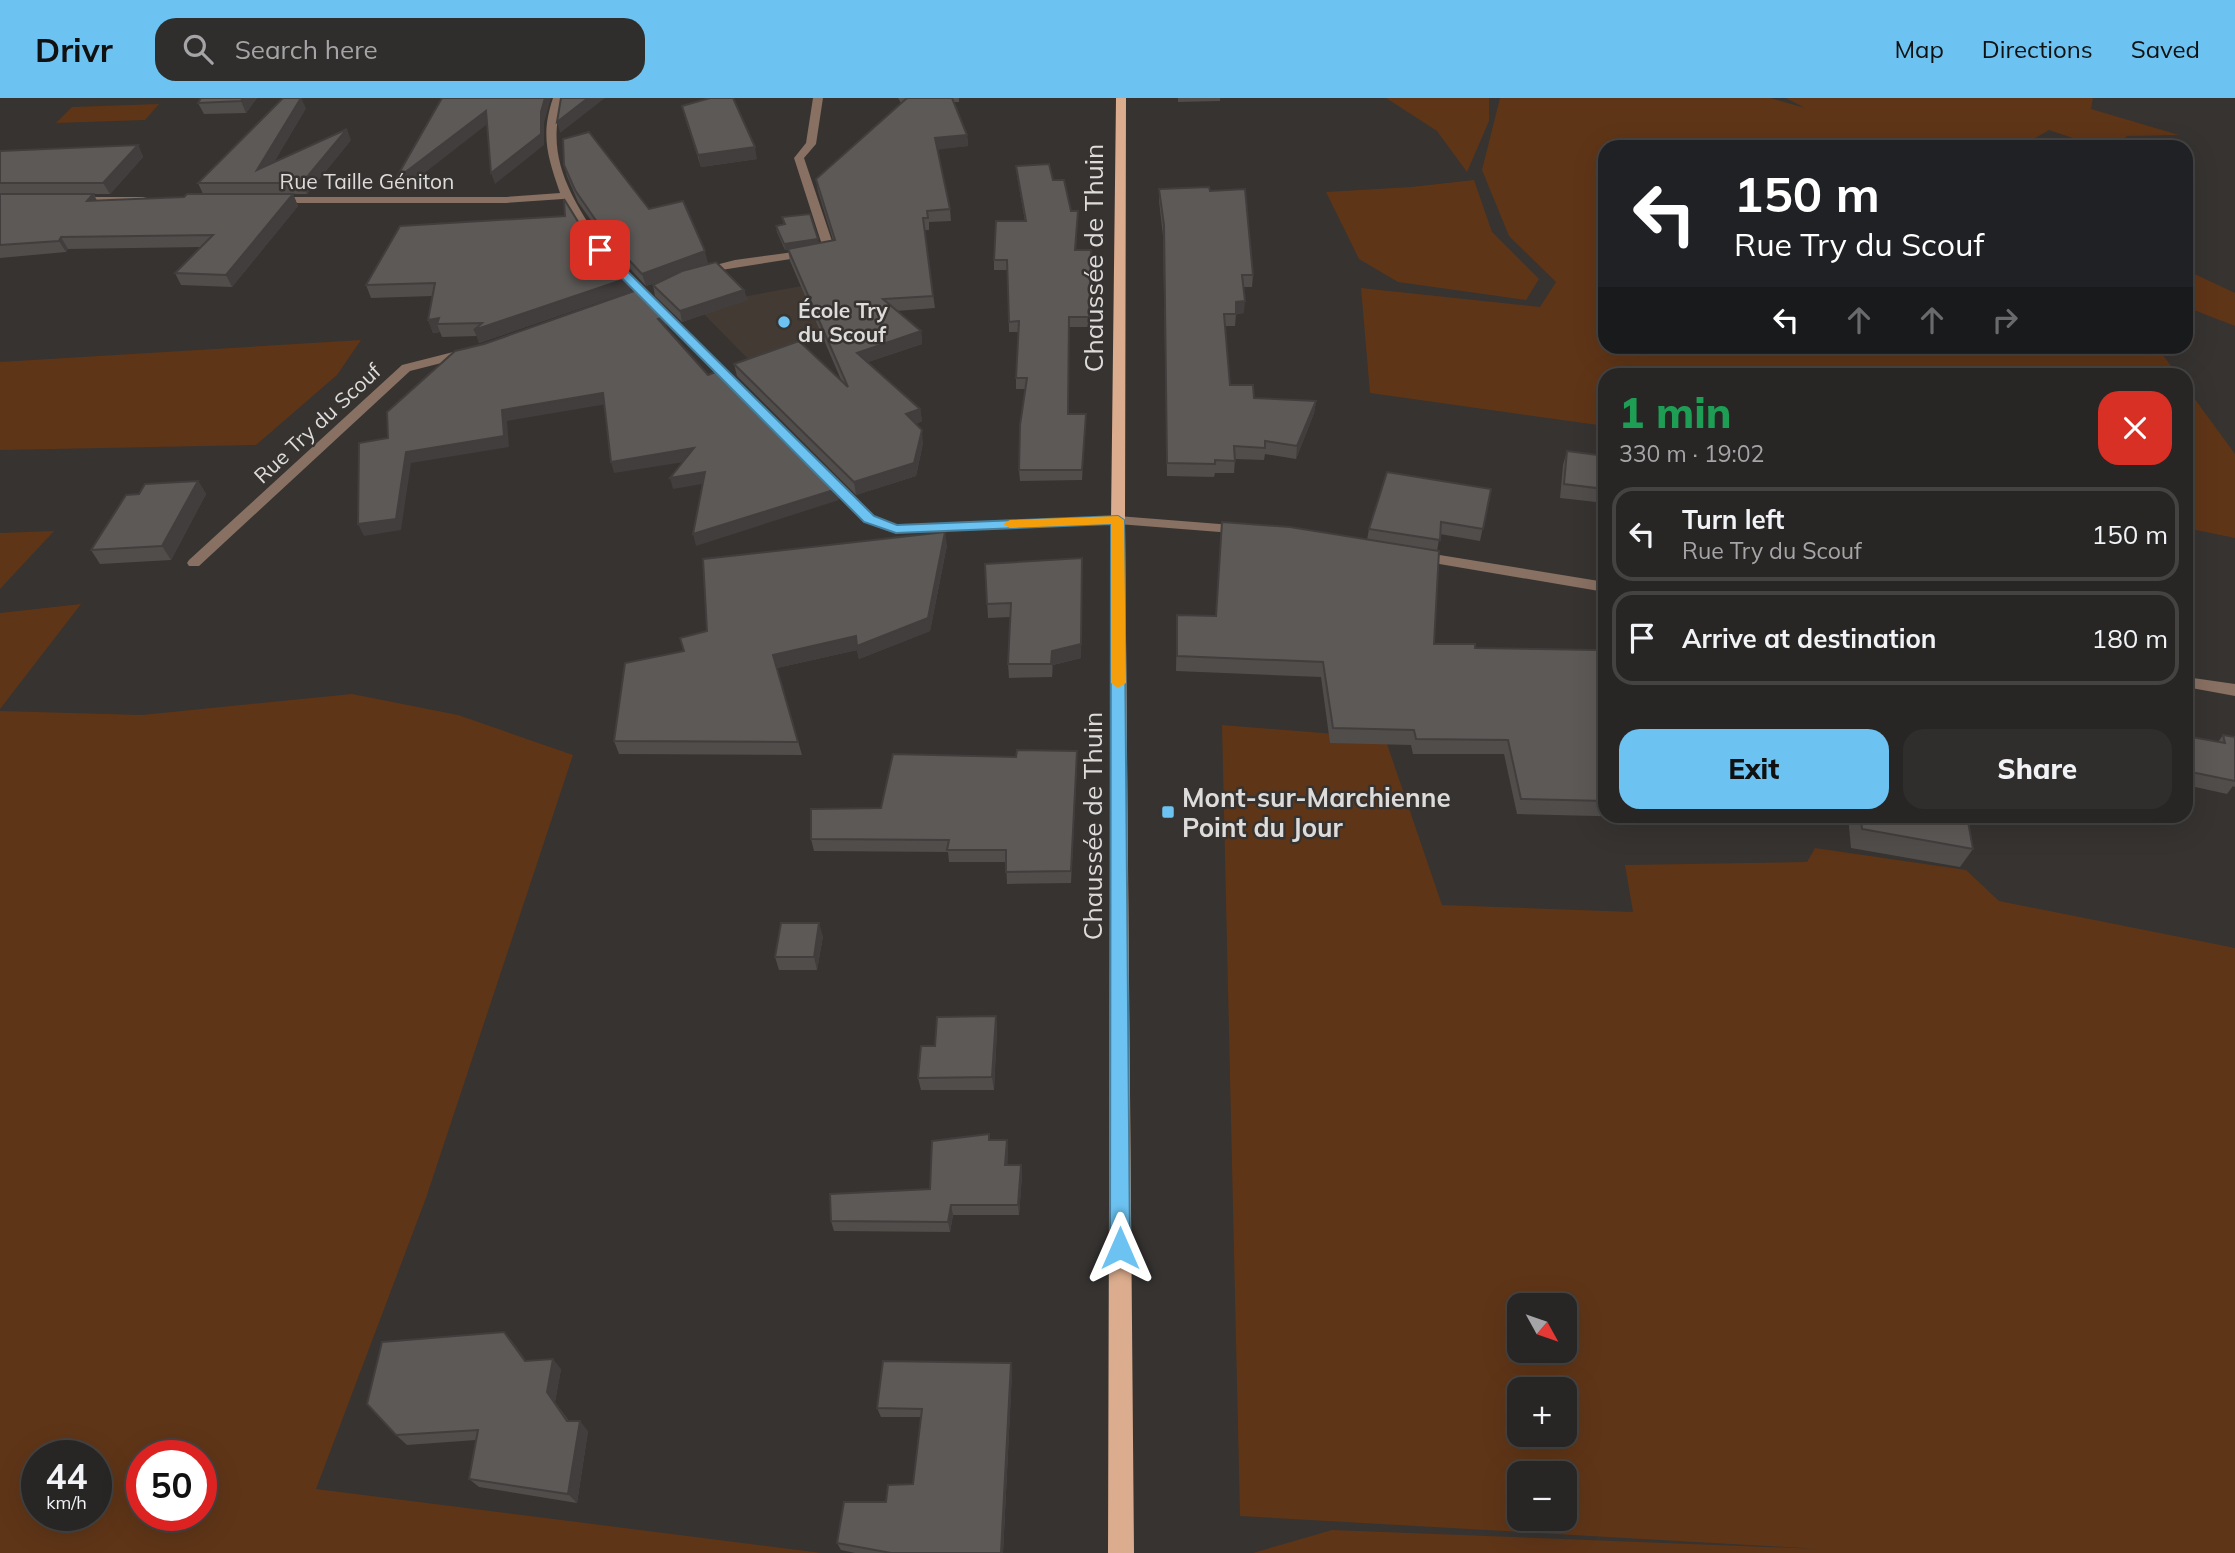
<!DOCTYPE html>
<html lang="en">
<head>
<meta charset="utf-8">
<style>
  :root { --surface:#282625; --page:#302e2d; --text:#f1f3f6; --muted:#a5a5a7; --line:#444342; --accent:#6cc3f2 }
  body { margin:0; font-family:Mulish,sans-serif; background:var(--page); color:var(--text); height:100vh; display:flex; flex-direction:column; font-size:26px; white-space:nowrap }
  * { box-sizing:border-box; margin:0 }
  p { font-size:23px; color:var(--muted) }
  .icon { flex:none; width:38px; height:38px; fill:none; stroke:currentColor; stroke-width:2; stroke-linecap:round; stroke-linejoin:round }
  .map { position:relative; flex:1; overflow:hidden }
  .sheet { position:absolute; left:1598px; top:270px; width:595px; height:455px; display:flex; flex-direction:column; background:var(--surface); border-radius:21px; box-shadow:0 7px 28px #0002,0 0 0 2px var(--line) }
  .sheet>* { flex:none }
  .top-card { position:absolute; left:1598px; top:42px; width:595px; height:214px; border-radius:21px; box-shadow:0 7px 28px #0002,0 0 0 2px var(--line); background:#202124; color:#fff; overflow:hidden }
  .needle { width:46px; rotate:130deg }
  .tools { position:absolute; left:1507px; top:1195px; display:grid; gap:14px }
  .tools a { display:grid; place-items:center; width:70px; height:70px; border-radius:14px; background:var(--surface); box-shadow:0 7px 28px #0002,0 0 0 2px var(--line); font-size:35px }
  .speed { position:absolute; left:21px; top:1342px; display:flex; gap:14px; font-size:35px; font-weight:700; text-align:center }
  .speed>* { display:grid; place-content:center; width:91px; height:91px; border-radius:50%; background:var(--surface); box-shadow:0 7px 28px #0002,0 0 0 2px var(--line); line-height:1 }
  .speed small { font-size:18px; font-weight:400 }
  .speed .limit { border:10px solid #d22; background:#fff; color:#111 }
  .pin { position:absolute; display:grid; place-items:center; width:60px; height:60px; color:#fff; margin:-30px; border-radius:14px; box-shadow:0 4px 10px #0006 }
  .me { position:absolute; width:77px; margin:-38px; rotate:0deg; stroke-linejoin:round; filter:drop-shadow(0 0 5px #0008) }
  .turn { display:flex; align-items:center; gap:24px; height:147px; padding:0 21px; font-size:32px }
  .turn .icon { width:91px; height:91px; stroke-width:2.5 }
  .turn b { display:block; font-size:49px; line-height:60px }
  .lanes { display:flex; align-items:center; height:66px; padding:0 21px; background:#0003; justify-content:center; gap:35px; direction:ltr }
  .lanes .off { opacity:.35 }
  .round { display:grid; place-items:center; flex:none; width:74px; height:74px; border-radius:21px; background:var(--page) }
  .overview { display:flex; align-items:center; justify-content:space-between; height:119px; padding:0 21px }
  h1 { font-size:42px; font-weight:800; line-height:52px; color:#1e9e55 }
  .button { display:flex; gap:14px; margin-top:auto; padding:14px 21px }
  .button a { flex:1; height:80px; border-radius:21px; background:var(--accent); color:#111; font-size:28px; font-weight:800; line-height:80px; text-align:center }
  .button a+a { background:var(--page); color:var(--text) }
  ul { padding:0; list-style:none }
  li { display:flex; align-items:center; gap:21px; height:94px; margin:0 14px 10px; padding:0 7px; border:4px solid var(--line); border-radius:21px }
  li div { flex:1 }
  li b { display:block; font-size:26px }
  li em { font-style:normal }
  header { display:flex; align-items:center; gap:42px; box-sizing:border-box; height:98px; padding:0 35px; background:var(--accent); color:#111 }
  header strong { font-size:33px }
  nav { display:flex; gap:38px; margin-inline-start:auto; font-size:24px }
  .search { width:490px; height:63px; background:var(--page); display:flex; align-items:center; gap:18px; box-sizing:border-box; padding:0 24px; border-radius:21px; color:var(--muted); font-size:26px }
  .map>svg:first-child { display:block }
  .built { fill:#433a34 }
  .green { fill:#5f3517; fill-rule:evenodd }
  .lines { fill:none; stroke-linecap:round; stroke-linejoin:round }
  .minor { fill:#887062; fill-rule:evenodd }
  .major { fill:#dbac8d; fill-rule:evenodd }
  .wall { fill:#504d4b }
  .shaded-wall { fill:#413e3d }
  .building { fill:#5d5957; stroke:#413e3d; stroke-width:2 }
  .route { fill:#6cc3f2; stroke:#467f9d; stroke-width:2 }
  .slow { fill:#f59e0b }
  .poi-dot { fill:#6cc3f2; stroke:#363331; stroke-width:2.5 }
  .labels { text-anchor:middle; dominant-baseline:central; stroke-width:5; stroke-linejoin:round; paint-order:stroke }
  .far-street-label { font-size:21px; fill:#dedcdb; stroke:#363331 }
  .far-poi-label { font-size:21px; font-weight:bold; fill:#dedcdb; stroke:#363331; text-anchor:start }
  .street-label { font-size:26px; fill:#dedcdb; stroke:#363331 }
  .poi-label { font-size:26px; font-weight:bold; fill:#dedcdb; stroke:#363331; text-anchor:start }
</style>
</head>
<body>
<header>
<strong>Drivr</strong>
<div class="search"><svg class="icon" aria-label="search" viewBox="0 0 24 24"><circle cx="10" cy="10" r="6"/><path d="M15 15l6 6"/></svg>Search here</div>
<nav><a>Map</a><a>Directions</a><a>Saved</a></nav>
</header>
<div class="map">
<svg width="2235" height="1455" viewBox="0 0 2235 1455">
  <rect width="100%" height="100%" fill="#363331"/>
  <!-- built -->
  <polygon class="built" points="807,187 857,236 809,240 751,264 700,212 742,199"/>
  <!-- green -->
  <g class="green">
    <polygon points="1386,0 1489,0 1489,23 1467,74 1437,33"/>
    <polygon points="1500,0 1770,0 1805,10 1786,0 2093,0 2091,11 2179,37 2127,38 2115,49 2100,49 2049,32 2020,49 1605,49 1605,248 2157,249 2177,276 1605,276 1605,328 1370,295 1361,190 1540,209 1556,184 1509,138 1482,72"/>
    <polygon points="159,6 145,22 56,25 72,9"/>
    <polygon points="1474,82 1492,134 1539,181 1526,202 1398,184 1359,161 1326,94 1411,89"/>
    <polygon points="2186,172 2235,195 2235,228 2186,209"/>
    <polygon points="361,242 337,277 256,347 0,352 0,264"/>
    <polygon points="2186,289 2235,356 2235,440 2186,430"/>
    <polygon points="54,433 0,491 0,435"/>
    <polygon points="81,506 0,611 0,515"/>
    <path d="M352,596l106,21 115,40 -147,443 -110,291 506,64h-822v-842l142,4zM37,1358h59v60h-59zM142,1358h59v60h-59z"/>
    <path d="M1222,627l163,13 57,167 191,7 -8,-47 182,-3 8,-14 151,22 33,31 236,47v605h-982l79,-23 488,19 -580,-33zM1519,1208h45v45h-45zM1519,1292h45v45h-45zM1519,1376h45v45h-45z"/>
  </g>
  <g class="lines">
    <!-- minor -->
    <g class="minor">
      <path d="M553,0h10c-20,60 10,101 41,150l270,268 23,9 221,-9 127,10 7,4 -7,4 -127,-10 -227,8 -27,-10 -268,-270 -33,-53 -57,4h-234l-5,-3 5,-3h234l54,-4c-12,-36 -20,-57 -7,-95z"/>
      <polygon points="813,0 823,0 816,46 804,60 835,152 829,155 696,176 696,172 735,162 823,150 794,60 806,45"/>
      <polygon points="143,99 147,100 147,104 73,105 68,102 73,99"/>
      <polygon points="469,250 473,251 473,257 410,273 199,468 189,468 187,465 189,462 402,267"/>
      <polygon points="1415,453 1605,484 1605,494 1410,461 1408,458"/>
      <polygon points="2186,579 2235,586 2235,598 2186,589"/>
    </g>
    <!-- major -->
    <polygon class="major" points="1116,0 1126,0 1125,422 1134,1455 1108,1455 1111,422"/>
  </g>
  <!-- wall -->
  <g class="wall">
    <polygon points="257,0 246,15 204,16 198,5"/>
    <polygon points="898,0 959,0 959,4 954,4 967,37 968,48 937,51 950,111 951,123 929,124 929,132 924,132 935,210 896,213 921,233 922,246 868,264 920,311 922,323 916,326 923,345 916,378 856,397 737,278 734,266 842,284 790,163 788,152 785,152 777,134 776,128 784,126 782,119 819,145 833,142 818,93 816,81 901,5"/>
    <polygon points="1178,0 1220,0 1220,3 1178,4"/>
    <polygon points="682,8 757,61 701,69 685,20"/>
    <polygon points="306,10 274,64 351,42 307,96 293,96 298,108 232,189 181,187 175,175 201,149 68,151 66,154 0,160 0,53 138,47 143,59 110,96 94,96 97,103 184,99 203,96 198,85"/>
    <polygon points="564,67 649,111 708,165 700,168 744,192 747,202 682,224 655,198 653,187 666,181 646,188 610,149 578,104 567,78"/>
    <polygon points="1016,68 1053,82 1071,113 1078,113 1076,152 1091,152 1089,229 1069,229 1069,316 1086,316 1082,382 1020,383 1019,372 1025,291 1016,291 1016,280 1018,234 1009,234 1008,172 994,172 994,162 1025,123 1017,78"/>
    <polygon points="1159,91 1210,93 1253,177 1252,189 1243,189 1244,215 1236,216 1235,228 1225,228 1230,287 1254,300 1316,303 1314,315 1296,361 1265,356 1264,362 1235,361 1234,375 1215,375 1214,379 1167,378 1163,138 1159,103"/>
    <polygon points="590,143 631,193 479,245 477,238 442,239 440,234 433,235 428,222 432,198 371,200 366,187"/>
    <polygon points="1567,353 1605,358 1605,405 1560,400 1563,367"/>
    <polygon points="198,383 206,396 171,462 100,466 91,452 139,396"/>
    <polygon points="1491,391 1480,443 1440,436 1437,453 1434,546 1475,550 1605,579 1605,718 1636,718 1636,719 1517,716 1504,656 1413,656 1411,647 1330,645 1321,579 1176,573 1177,517 1216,518 1367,442 1369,431"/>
    <polygon points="947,447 930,533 859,561 857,552 777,570 802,657 619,656 614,643 684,553 707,533"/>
    <polygon points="1082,460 1081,560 1053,567 1052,579 1009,580 1008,566 1010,519 988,520 985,466"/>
    <polygon points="2223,637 2235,639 2235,689 2233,688 2227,696 2186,687 2186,638 2218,644"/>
    <polygon points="1077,665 1071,785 1007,786 1006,764 949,764 948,754 814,753 811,741 881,710"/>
    <polygon points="1848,718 1967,718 1973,751 1960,769 1851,750"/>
    <polygon points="823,838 817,872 779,872 775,859"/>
    <polygon points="996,918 997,931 994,992 921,992 918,980"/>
    <polygon points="989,1036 990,1042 1007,1042 1008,1052 1007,1067 1021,1067 1022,1077 1019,1117 953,1117 950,1134 834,1133 831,1123 930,1091"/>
    <polygon points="504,1234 526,1263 561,1271 555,1304 569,1323 588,1333 577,1405 479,1389 469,1381 476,1342 407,1347 396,1337"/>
    <polygon points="1012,1274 1003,1455 855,1455 841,1452 837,1445 886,1404 913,1386 921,1319 881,1319 877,1310"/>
  </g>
  <!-- shaded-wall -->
  <g class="shaded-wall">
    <polygon points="243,0 257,0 246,15 241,3"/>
    <polygon points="301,0 306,10 263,83 257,72"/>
    <polygon points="545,0 551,0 544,25 544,47 495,86 491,75"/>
    <polygon points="588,0 605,0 560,35 557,24"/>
    <polygon points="486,13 490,24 400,94 395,82"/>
    <polygon points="347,31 351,42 307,96 302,85"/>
    <polygon points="967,37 968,48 936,52 935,40"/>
    <polygon points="138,47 143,59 110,96 103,85"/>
    <polygon points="755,49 757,61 701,69 698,57"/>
    <polygon points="93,96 100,108 87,103"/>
    <polygon points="293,96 298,108 232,189 226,177"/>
    <polygon points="61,139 68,151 66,154 59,143"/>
    <polygon points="818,141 820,148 785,152 784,146"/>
    <polygon points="705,153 708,165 646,188 642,176"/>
    <polygon points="628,180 631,193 479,245 474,232"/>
    <polygon points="744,192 747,202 682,224 680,213"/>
    <polygon points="1245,203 1244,215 1235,216 1236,204"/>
    <polygon points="664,219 667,230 661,232 658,221"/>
    <polygon points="439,220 437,226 440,234 433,235 428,222"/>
    <polygon points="921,233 922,246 859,267 857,255"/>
    <polygon points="603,295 607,306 507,323 509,349 411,365 401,432 364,438 358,426 406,354 502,312"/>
    <polygon points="1316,303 1314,315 1296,361 1297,348"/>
    <polygon points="920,311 922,323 908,329 906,316"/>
    <polygon points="1086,316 1086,326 1082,382 1082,372"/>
    <polygon points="922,332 923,345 916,378 856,397 854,384"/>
    <polygon points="694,350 697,362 614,375 611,364"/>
    <polygon points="705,374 708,385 673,391 670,380"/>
    <polygon points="198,383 206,396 171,462 162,448"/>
    <polygon points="837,391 839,402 696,448 693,436"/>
    <polygon points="945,434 947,447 930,533 859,561 857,552 777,570 773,557"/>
    <polygon points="1082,460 1081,560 1053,567 1052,579 1052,553"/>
    <polygon points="1077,653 1077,665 1071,785 1071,773"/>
    <polygon points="819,825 823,838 817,872 814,859"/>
    <polygon points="996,918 997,931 994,992 992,979"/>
    <polygon points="1007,1042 1008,1052 1007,1077 1005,1067"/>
    <polygon points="1021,1067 1022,1077 1019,1117 1018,1107"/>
    <polygon points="951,1107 953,1117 950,1134 948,1124"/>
    <polygon points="504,1234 513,1244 534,1273 525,1263"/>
    <polygon points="553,1261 561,1271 555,1304 575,1333 567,1323 547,1294"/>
    <polygon points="1011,1265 1012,1274 1003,1455 1001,1455"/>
    <polygon points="580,1323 588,1333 577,1405 568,1396"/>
  </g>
  <!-- building -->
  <g class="building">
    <polygon points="201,0 243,0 241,3 198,5"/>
    <polygon points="283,0 301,0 257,72 347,31 302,85 198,85"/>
    <polygon points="442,0 545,0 541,14 541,36 491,75 486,13 395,82"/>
    <polygon points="561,0 588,0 557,24"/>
    <polygon points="710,0 733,0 755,49 698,57 682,8"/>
    <polygon points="907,0 952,0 967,37 935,40 950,111 927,113 928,120 923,120 933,198 883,201 921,233 857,255 920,311 906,316 922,332 914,365 854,384 734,266 799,243 848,289 788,151 835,142 816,81"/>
    <polygon points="589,34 649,111 683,103 705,153 642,176 606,137 575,92 564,67 563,41"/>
    <polygon points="138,47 103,85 0,85 0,53"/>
    <polygon points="1049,66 1053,82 1064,82 1071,113 1078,113 1075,152 1091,152 1089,219 1069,219 1068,316 1086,316 1082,372 1019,372 1020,327 1027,280 1016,280 1019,223 1009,224 1007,162 994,162 996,123 1026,123 1016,68"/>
    <polygon points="1209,89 1210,93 1245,91 1253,177 1242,177 1245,203 1236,204 1236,216 1224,216 1230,287 1253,287 1254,300 1316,303 1297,348 1265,343 1265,350 1234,348 1235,363 1215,362 1215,366 1167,365 1164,127 1159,91"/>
    <polygon points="0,96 93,96 87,103 184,99 187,96 293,96 226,177 175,175 213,137 61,139 59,143 0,147"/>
    <polygon points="564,101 590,143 628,180 474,232 482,225 437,226 439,220 428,222 435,185 366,187 400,128 565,118"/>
    <polygon points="810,116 818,141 784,146 776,128 785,126 782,119"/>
    <polygon points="716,164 744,192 680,213 653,187 682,173"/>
    <polygon points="637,192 664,219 658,221 708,277 718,273 837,391 693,436 705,374 670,380 694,350 611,364 603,295 502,312 504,338 406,354 396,421 358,426 359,345 388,340 387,314 455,253 484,246"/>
    <polygon points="1567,353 1605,358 1605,391 1564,386"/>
    <polygon points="1387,374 1491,391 1483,431 1441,424 1440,442 1369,431"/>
    <polygon points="198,383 162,448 91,452 126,397 139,396 145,386"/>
    <polygon points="1222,424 1290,429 1439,453 1434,546 1475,546 1475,550 1597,552 1605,579 1605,703 1521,701 1508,642 1416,641 1414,632 1333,630 1323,564 1177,558 1177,517 1216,518"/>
    <polygon points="945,434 928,520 857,548 856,538 773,557 798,644 614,643 625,565 684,553 680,540 707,533 703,461"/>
    <polygon points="1082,460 1081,546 1052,553 1051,566 1008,566 1011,505 987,506 985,466"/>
    <polygon points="2223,637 2235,639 2235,683 2186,673 2186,638 2225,645"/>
    <polygon points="1017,652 1077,653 1071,773 1006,774 1006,752 947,752 949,742 811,741 811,711 881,710 893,656 1016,659"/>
    <polygon points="1861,718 1967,718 1973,751 1862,731"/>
    <polygon points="781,825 819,825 814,859 775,859"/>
    <polygon points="996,918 992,979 918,980 921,948 935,948 937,919"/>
    <polygon points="989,1036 989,1042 1007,1042 1005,1067 1021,1067 1018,1107 951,1107 948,1124 831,1123 830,1096 930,1091 932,1043"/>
    <polygon points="504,1234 525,1263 553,1261 547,1294 567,1323 580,1323 568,1396 469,1381 478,1332 396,1337 367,1306 382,1244"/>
    <polygon points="883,1263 1011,1265 1001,1455 891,1455 837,1445 844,1404 886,1404 888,1387 913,1386 922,1311 877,1310"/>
  </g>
  <!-- route -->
  <polygon class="route" points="596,150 604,150 874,418 897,427 1118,418 1124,422 1130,1150 1127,1157 1120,1160 1113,1157 1110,1150 1111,426 896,435 864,424 596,154"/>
  <!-- slow -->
  <polygon class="slow" points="1118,418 1124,422 1126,585 1118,590 1111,585 1111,426 1010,430 1003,426 1010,422"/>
  <!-- markers -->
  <g class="poi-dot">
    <circle cx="784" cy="224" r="7"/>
    <rect x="1161" y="707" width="14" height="14" rx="3.5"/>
  </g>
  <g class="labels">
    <!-- far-street labels -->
    <g class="far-street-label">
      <text x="367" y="83">Rue Taille Géniton</text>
      <text transform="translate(317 325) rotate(-43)">Rue Try du Scouf</text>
    </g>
    <!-- far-poi labels -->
    <g class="far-poi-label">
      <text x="798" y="212">École Try<tspan x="798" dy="24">du Scouf</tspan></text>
    </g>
    <!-- street labels -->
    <g class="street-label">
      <text transform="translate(1093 160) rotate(-90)">Chaussée de Thuin</text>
      <text transform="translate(1092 728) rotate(-90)">Chaussée de Thuin</text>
    </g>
    <!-- poi labels -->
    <g class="poi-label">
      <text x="1182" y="699">Mont-sur-Marchienne<tspan x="1182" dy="30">Point du Jour</tspan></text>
    </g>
  </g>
</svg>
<div class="tools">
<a><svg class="needle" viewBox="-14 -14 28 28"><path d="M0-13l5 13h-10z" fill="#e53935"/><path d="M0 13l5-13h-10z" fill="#a5a5a7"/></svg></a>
<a>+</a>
<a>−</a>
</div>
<div class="speed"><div>44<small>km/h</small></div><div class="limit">50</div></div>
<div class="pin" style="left:600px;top:152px;background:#d93025"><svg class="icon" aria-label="arrive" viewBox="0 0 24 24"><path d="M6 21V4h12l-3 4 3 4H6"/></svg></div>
<svg class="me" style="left:1120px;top:1150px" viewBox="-20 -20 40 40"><path d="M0-17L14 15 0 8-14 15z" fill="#6cc3f2" stroke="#fff" stroke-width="4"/></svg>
<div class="top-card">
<div class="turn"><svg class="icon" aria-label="left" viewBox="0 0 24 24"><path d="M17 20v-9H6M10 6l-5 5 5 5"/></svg><div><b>150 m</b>Rue Try du Scouf</div></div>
<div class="lanes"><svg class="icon" aria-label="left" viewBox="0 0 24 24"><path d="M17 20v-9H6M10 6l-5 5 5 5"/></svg><svg class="icon off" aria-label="ahead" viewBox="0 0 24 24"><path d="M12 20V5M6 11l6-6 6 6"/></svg><svg class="icon off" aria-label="ahead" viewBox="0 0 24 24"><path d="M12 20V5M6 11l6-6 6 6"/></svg><svg class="icon off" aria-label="right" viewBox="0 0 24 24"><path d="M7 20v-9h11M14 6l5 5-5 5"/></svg></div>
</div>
<section class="sheet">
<div class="overview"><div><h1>1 min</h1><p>330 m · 19:02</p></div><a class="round" style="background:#d93025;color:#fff"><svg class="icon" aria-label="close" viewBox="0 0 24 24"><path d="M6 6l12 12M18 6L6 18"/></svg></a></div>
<ul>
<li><svg class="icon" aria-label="left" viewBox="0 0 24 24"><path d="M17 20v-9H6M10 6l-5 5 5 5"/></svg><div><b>Turn left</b><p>Rue Try du Scouf</p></div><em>150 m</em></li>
<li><svg class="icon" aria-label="arrive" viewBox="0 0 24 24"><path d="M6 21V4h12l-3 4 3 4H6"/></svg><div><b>Arrive at destination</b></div><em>180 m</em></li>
</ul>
<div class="button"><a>Exit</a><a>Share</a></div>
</section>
</div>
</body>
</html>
